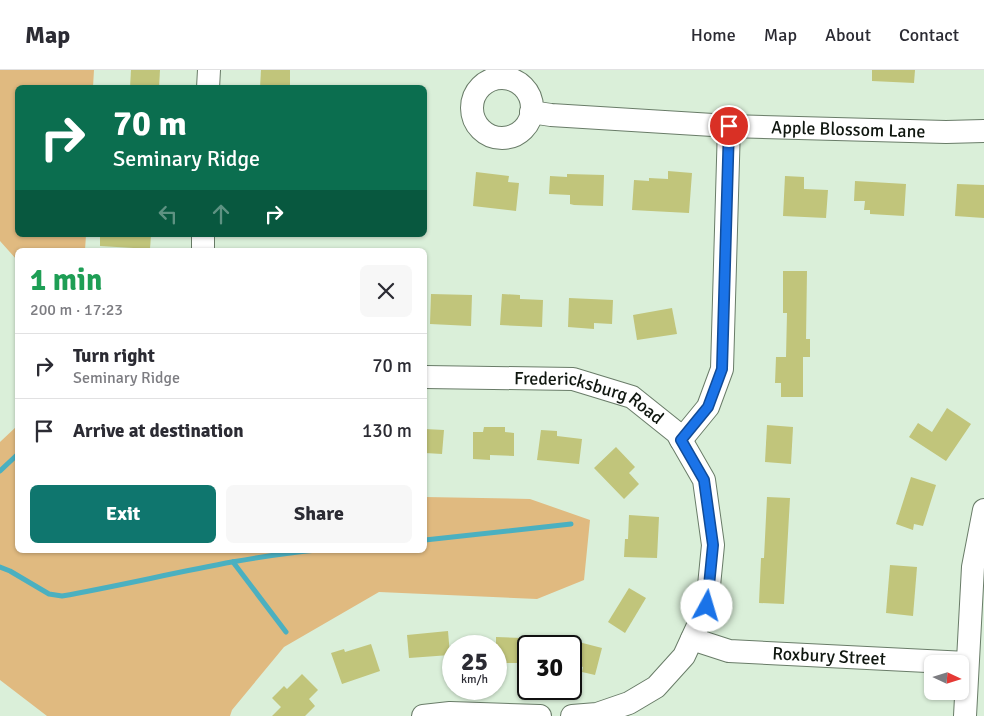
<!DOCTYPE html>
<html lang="en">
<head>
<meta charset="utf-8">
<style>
  :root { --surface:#fff; --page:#f7f7f7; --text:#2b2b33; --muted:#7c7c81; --line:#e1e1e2; --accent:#0f766e }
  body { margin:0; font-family:Signika,sans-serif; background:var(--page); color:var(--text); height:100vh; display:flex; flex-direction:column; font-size:19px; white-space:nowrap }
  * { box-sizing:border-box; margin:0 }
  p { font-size:16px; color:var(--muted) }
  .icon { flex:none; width:28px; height:28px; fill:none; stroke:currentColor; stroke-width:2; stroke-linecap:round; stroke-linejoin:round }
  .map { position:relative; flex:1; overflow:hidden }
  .panel { position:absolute; left:15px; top:178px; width:412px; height:305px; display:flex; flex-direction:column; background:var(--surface); border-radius:8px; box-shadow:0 1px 4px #0004 }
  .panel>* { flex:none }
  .hud { position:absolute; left:15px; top:15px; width:412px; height:152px; border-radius:8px; box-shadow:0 1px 4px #0004; background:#0b6e4f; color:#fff; overflow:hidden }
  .needle { width:32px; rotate:94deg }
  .controls { position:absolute; left:924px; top:585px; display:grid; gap:10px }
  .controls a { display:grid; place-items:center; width:45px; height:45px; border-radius:8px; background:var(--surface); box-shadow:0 1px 4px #0004; font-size:25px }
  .speed { position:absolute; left:442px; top:565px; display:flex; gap:10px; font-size:25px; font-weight:700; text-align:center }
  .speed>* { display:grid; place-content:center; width:65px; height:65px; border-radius:50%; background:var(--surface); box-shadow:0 1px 4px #0004; line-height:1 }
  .speed small { font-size:12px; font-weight:400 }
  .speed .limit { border:2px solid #111; border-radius:8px; background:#fff; color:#111 }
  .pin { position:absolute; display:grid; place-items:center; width:42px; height:42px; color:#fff; margin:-21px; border:2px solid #fff; border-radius:50%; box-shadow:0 1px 5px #0007 }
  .me { position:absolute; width:55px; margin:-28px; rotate:6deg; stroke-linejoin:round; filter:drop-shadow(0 0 4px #0008) }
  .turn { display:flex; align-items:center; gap:18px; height:105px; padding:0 15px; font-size:22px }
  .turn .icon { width:65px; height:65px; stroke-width:2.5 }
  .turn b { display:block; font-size:35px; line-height:42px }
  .lanes { display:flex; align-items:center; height:48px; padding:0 15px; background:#0003; justify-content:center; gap:25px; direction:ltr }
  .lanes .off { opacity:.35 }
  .round { display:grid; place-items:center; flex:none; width:52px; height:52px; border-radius:8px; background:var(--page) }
  .overview { display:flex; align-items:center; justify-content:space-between; height:85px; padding:0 15px }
  h1 { font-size:30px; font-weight:700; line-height:38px; color:#1e9e55 }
  .primary-button { display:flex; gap:10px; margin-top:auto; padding:10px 15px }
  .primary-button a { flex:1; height:58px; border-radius:8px; background:var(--accent); color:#fff; font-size:20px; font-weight:700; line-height:58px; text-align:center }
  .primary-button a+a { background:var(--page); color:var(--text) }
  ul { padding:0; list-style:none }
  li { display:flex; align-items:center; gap:15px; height:65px; padding:0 15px; border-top:1px solid var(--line) }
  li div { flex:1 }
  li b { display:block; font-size:19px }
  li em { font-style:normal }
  header { display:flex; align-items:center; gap:30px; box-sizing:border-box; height:70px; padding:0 25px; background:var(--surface); border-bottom:1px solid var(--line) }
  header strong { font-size:24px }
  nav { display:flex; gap:28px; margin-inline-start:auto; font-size:18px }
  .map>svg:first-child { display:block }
  .green { fill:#e0ba80 }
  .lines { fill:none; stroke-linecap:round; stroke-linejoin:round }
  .stream { stroke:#4bb0c0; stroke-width:5 }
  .building { fill:#c1c57b }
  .minor-casing { stroke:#697c68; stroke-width:24 }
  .minor { stroke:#fff; stroke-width:22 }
  .route-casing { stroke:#114b97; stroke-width:12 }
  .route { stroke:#1a73e8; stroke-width:9 }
  .labels { text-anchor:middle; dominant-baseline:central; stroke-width:4.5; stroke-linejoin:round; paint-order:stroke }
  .street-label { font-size:18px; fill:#101710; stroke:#daefd9 }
</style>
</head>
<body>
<header>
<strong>Map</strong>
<nav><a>Home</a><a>Map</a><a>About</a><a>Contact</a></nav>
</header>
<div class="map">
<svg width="984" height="646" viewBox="0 0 984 646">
  <rect width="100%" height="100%" fill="#daefd9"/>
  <!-- green -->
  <g class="green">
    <polygon points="0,0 94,0 93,17 18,18 18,165 86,165 85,180 18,180 17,190 0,171"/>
    <polygon points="17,356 18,480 425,480 425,427 530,429 590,450 584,510 537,529 379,522 284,577 232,640 230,646 47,646 0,610 0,372"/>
  </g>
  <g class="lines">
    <!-- stream -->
    <g class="stream">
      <polyline points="0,401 18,384"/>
      <polyline points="425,470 571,454"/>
      <polyline points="233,492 286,562"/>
      <path d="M0,497l10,4 39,23 13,2c85,-15 169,-38 255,-46"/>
    </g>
  </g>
  <!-- building -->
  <g class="building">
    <polygon points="131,0 160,0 159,18 130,18"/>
    <polygon points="261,0 290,0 290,18 260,18"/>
    <polygon points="872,0 915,0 914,13 872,11"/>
    <polygon points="668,101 692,103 689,143 632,140 634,110 649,111 649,108 668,109"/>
    <polygon points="476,102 509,106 508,112 519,113 516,141 473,136"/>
    <polygon points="567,104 604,105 603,136 574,135 570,134 570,125 549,124 550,106 567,107"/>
    <polygon points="785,106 804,107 804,119 828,120 826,148 783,146"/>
    <polygon points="855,111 906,114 904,146 870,144 870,140 864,140 865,131 854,131"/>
    <polygon points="957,114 984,115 984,148 955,146"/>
    <polygon points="100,165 151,165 150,179 100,176"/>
    <polygon points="783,201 807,201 806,269 810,269 810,287 803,287 803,327 781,327 781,313 775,313 776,287 786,287 787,243 783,243"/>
    <polygon points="431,224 472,225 471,256 430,254"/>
    <polygon points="502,224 520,225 520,229 543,230 542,257 500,255"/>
    <polygon points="569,228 613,230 612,254 594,253 594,259 568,257"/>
    <polygon points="672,238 677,264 637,270 633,245"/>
    <polygon points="947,338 971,354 946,391 909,367 918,353 932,362"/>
    <polygon points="767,355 793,357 791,394 765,392"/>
    <polygon points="484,357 505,357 505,362 514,363 514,386 490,385 490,390 473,389 473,362 483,362"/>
    <polygon points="425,359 444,360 442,384 425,383"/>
    <polygon points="541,360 557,361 557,366 582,369 579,394 537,390"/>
    <polygon points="616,377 635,397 629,403 639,414 624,429 594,398"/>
    <polygon points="911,407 936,415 923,456 914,454 913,460 896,454"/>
    <polygon points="767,427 790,428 784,534 759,533 761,488 764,488"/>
    <polygon points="629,445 659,447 657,488 624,487 625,469 628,469"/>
    <polygon points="890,495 917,497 913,546 886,543"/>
    <polygon points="629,518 646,528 625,563 608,552"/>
    <polygon points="448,561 450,585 409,588 407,565"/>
    <polygon points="496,567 522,568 522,593 496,593"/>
    <polygon points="571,570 602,578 595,605 582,602 583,597 571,594"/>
    <polygon points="371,574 380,601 342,614 331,583 344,579 345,582"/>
    <polygon points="302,604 318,620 309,629 315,636 305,646 272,646 281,637 272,628 284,616 287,619"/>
  </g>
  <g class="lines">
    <defs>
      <g id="minor">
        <circle cx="502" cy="38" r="30"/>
        <polyline points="208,18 209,0"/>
        <path id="s1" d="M531,42l20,3 178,11 217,6 38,-1"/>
        <polyline points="203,180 203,165"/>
        <path id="s2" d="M425,307l148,2 59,18 45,36 27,47 9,65 -6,61 -23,50 -28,31 -27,16 -32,11 -25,2"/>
        <polyline points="681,370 708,337 722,299 729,56"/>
        <path id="s3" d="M692,569l37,12 238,12"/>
        <polyline points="423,646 450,643 540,646"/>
        <polyline points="965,646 973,497 984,440"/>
      </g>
    </defs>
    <!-- minor casing -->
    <use href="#minor" class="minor-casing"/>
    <!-- minor -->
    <use href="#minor" class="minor"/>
  </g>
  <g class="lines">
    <defs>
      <polyline id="route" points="707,536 713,475 704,410 681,370 708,337 722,299 729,56"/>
    </defs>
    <!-- route casing -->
    <use href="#route" class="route-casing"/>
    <!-- route -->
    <use href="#route" class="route"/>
  </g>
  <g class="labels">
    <!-- street labels -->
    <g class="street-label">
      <text stroke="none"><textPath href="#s1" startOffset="318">Apple Blossom Lane</textPath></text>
      <text stroke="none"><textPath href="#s2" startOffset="168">Fredericksburg Road</textPath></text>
      <text stroke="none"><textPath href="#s3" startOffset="139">Roxbury Street</textPath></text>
    </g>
  </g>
</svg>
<div class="controls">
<a><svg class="needle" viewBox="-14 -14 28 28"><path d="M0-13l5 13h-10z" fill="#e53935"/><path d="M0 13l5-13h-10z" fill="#7c7c81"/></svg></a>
</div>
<div class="speed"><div>25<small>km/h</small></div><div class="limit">30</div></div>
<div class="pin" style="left:729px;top:56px;background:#d93025"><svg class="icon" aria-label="arrive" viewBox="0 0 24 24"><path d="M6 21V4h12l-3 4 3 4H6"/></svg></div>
<svg class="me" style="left:707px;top:536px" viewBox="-20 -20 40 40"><circle r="19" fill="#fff"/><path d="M0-13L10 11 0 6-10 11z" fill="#1a73e8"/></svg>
<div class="hud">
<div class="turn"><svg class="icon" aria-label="right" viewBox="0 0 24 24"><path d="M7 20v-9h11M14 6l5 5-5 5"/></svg><div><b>70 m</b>Seminary Ridge</div></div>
<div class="lanes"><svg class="icon off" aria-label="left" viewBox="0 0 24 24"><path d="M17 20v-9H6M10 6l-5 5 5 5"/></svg><svg class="icon off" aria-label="ahead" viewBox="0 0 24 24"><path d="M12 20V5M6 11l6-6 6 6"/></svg><svg class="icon" aria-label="right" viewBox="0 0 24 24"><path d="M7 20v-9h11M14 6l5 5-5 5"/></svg></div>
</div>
<section class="panel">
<div class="overview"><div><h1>1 min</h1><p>200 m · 17:23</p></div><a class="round"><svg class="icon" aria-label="close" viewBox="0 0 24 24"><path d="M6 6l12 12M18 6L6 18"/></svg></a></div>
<ul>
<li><svg class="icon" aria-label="right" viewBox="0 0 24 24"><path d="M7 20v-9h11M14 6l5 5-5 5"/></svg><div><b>Turn right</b><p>Seminary Ridge</p></div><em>70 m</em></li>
<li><svg class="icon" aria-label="arrive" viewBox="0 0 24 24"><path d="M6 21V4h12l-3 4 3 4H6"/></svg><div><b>Arrive at destination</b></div><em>130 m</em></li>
</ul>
<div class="primary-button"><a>Exit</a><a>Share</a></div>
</section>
</div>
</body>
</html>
